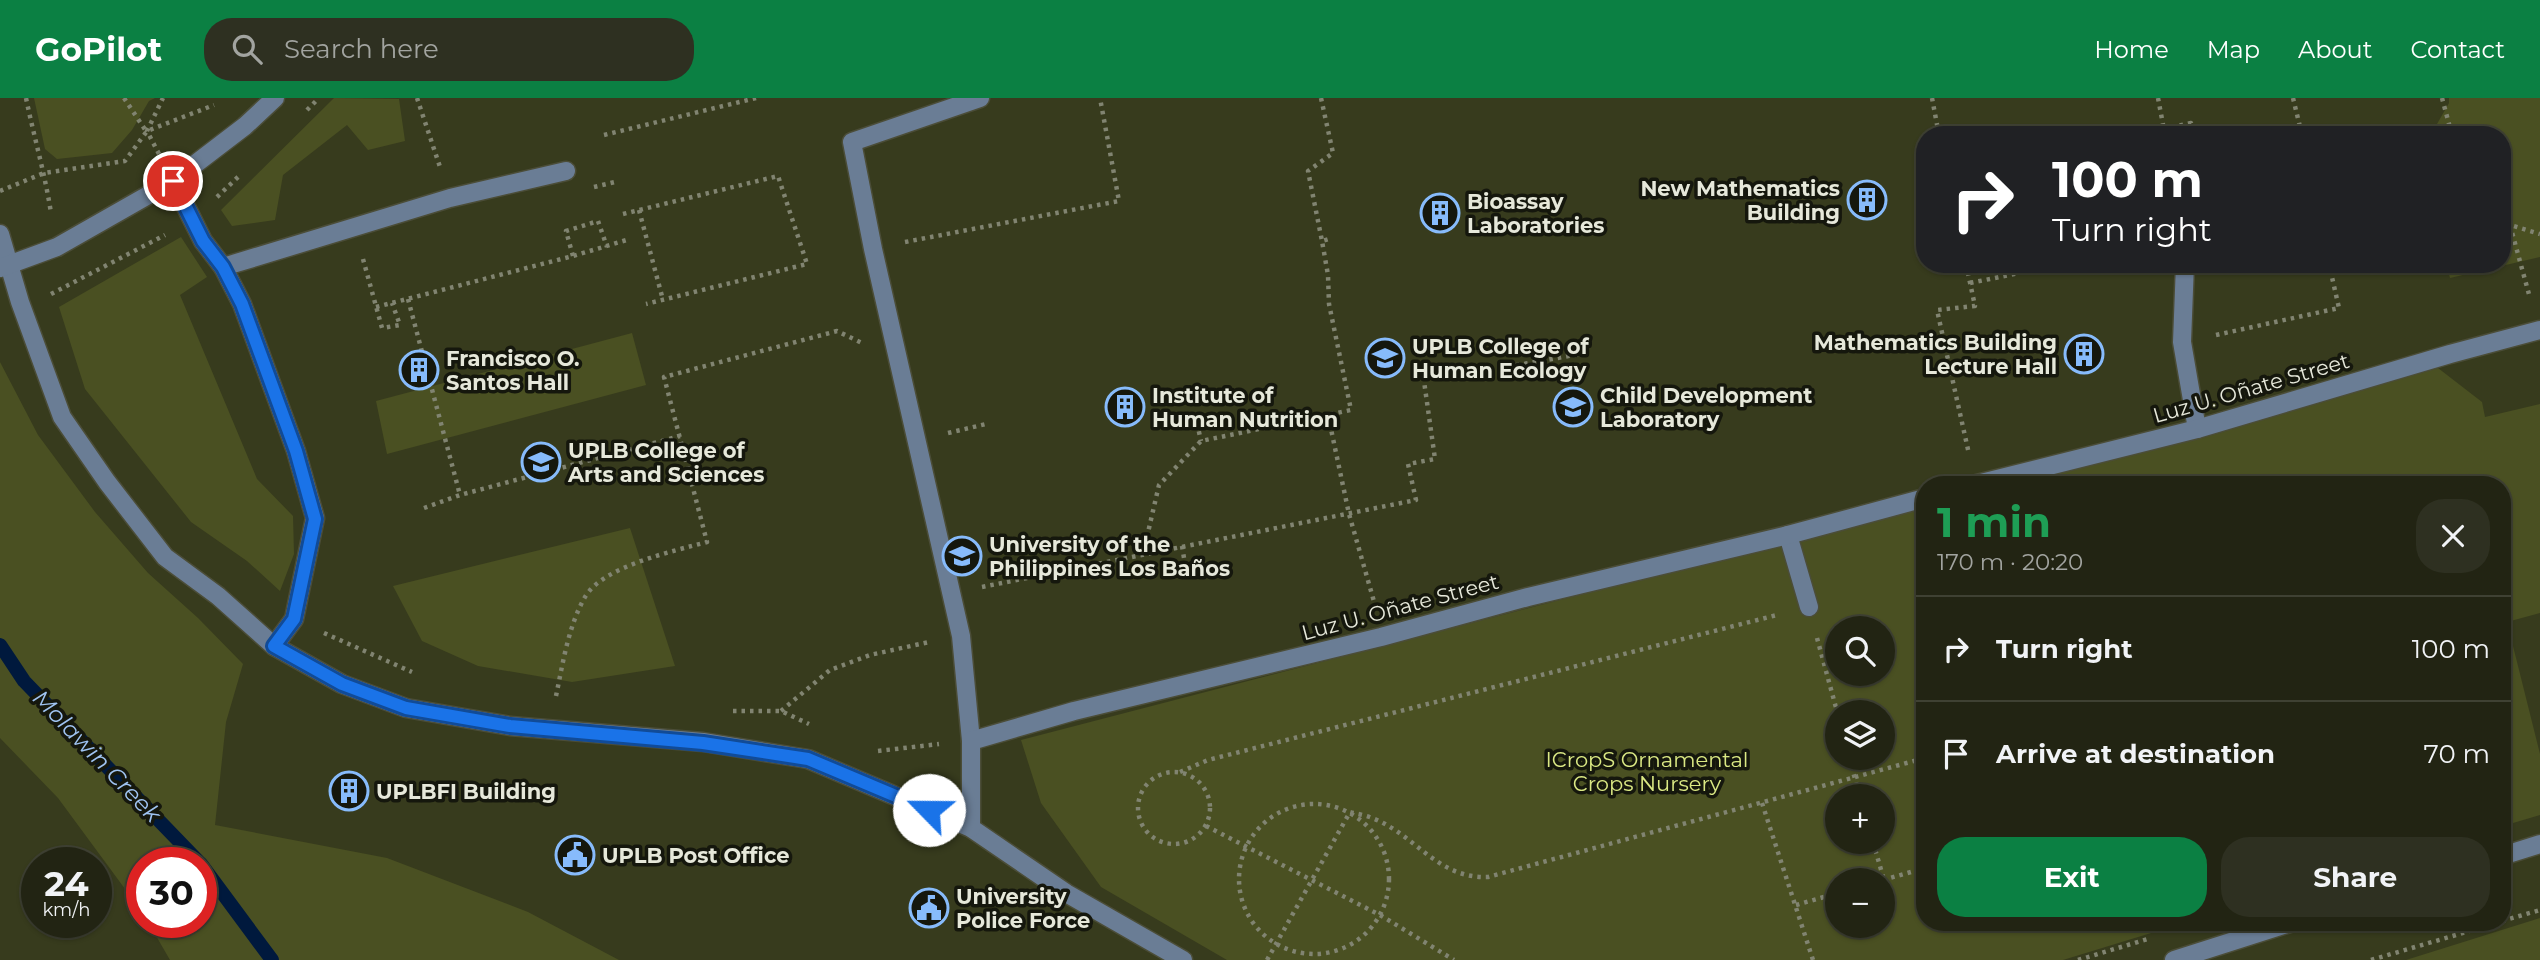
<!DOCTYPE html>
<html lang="en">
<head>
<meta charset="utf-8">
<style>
  :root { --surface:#222413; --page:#2e3021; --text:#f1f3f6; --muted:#a2a4a0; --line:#3f4133; --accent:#0b8043 }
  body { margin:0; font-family:Montserrat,sans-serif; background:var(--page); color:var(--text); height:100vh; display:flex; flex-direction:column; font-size:26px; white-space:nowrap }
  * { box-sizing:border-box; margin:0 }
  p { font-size:23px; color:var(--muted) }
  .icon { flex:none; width:38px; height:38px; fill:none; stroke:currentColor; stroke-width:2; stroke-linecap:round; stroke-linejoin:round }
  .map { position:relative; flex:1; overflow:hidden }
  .drawer { position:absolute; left:1916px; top:378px; width:595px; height:455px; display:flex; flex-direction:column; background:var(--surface); border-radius:28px; box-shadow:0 2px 5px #0004,0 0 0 2px var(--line) }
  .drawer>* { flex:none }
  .hud { position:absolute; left:1916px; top:28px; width:595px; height:147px; border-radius:28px; box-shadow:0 2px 5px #0004,0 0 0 2px var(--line); background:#202124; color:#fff; overflow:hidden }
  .tools { position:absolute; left:1825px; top:518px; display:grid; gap:14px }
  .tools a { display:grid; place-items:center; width:70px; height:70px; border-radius:50%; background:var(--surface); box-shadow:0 2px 5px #0004,0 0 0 2px var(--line); font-size:35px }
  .speed { position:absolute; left:21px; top:749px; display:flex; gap:14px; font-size:35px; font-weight:700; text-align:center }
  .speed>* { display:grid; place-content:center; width:91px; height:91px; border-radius:50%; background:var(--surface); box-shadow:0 2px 5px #0004,0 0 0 2px var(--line); line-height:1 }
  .speed small { font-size:18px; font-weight:400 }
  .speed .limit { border:10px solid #d22; background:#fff; color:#111 }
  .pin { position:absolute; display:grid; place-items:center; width:60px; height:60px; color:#fff; margin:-30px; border:4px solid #fff; border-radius:50%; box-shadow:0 2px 7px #0007 }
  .me { position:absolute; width:77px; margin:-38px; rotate:293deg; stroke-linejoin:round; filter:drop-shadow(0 0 5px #0008) }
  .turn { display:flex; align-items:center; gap:24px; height:147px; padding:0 21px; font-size:32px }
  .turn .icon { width:91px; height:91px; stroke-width:2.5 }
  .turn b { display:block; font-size:49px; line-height:60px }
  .round { display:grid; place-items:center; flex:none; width:74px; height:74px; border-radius:28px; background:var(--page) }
  .head { display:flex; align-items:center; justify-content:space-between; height:119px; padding:0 21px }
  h1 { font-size:42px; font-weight:700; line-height:52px; color:#1e9e55 }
  .action { display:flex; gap:14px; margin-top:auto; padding:14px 21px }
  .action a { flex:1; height:80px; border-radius:28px; background:var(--accent); color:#fff; font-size:28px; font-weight:700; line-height:80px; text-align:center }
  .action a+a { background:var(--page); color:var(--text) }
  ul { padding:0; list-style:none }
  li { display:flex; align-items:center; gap:21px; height:105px; padding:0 21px; border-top:2px solid var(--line) }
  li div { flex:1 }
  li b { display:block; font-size:26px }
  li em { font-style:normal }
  header { display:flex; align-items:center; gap:42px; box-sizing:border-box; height:98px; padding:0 35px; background:var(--accent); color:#fff }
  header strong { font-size:33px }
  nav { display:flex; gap:38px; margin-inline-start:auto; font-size:24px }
  .search { width:490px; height:63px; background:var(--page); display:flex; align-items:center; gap:18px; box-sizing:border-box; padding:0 24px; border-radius:28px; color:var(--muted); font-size:26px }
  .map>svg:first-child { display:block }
  .built { fill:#373b1d; fill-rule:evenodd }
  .green { fill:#4a5022; fill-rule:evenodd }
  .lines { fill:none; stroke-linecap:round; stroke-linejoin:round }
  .stream { stroke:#00193d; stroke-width:14 }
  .minor-casing { stroke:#4b4d38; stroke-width:21 }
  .path { stroke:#818471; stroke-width:4.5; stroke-dasharray:3.5 5; stroke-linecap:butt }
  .minor { stroke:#6a7d95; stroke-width:18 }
  .route-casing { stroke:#114b97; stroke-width:18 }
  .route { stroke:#1a73e8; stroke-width:12 }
  .labels { text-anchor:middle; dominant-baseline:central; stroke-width:7; stroke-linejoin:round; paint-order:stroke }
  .poi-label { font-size:21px; font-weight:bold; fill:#e6e8da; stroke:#15170d; text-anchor:start }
  .street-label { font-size:21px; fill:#e6e8da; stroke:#15170d }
  .park-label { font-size:21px; fill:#dbe984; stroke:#15170d }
  .water-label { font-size:23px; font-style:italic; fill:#9fc3f1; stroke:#15170d }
</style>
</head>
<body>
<header>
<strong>GoPilot</strong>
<div class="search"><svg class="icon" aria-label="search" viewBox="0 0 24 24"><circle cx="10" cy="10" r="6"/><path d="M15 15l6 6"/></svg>Search here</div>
<nav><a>Home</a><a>Map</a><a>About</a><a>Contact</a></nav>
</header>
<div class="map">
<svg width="2540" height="862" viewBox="0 0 2540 862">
  <rect width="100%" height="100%" fill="#2d3019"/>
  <!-- built -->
  <path class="built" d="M0,0h2540v862h-2540zM1925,37h577v129h-577zM1925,387h577v437h-577zM1838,530h45v46h-45zM1838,614h45v46h-45zM1838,698h45v46h-45zM37,765h59v59h-59zM142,765h59v59h-59zM1838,782h45v46h-45z"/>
  <!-- green -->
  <g class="green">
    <polygon points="34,0 155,0 149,3 132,32 112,55 57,61 45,51"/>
    <polygon points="334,0 399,1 405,43 368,52 347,27 283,77 275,122 232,128 221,112"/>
    <polygon points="2449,0 2540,0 2540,159 2450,180 2446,166 2502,166 2502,37 2423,37 2433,33 2449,5"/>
    <polygon points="181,139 207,179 180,197 257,381 293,418 294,456 280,493 247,463 191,424 85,291 59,209"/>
    <polygon points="632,235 646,287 387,356 376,303"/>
    <polygon points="0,264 38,337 95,414 148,475 198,520 243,566 226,624 215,727 387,760 528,814 619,862 170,862 148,824 201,824 201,765 142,765 142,814 58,700 0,640"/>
    <polygon points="2438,270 2482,304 2485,319 2540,306 2540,515 2507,524 2540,656 2540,717 2503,728 2502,387 2001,387"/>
    <path d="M1925,407v417h262l-124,38h-836l-126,-73 -60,-84 -20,-63zM1838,530h45v46h-45zM1838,614h45v46h-45zM1838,698h45v46h-45zM1838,782h45v46h-45z"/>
    <polygon points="630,430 675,568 572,584 478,568 422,543 393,488"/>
    <polygon points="2540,820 2540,862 2406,862"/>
  </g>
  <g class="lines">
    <!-- stream -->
    <g class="stream">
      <polyline points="0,547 24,583 200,765"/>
      <polyline points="201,766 272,862"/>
    </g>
    <defs>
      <g id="minor">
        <polyline points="173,83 203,143 223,169 242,206 296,353 315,420 294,521 274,548"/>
        <polyline points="0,136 20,204 62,319 107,384 165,459 218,498 274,548 342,586 406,610 510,628 703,644 808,661 971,730 1066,795 1183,862"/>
        <polyline points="2185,166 2182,244 2197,331"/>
        <polyline points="223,169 450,100 566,73"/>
        <polyline points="0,170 57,149 173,83 245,28 275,0"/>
        <polyline points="1973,387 2197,331 2450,256 2540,232"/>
        <polyline points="1788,437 1809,509"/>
        <polyline points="971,643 961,538 873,151 852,44 980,0"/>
        <polyline points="971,730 971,643 1074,613 1381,539 1528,499 1788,437 1925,400"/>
        <polyline points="2502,758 2540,746"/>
        <polyline points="2174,862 2293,824"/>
      </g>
    </defs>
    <!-- minor casing -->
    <use href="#minor" class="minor-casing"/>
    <!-- path -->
    <g class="path">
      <path d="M26,0c8,39 19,76 25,115"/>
      <polyline points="124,0 146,33"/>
      <polyline points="417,0 440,69"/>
      <polyline points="1321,0 1333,55 1308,73 1322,143"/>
      <polyline points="1932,0 1939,37"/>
      <polyline points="2158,0 2165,37"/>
      <polyline points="2293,0 2302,37"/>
      <polyline points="2442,0 2452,37"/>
      <polyline points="307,12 319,0"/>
      <polyline points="2163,31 2191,25 2194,37"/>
      <polyline points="604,37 756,0"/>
      <polyline points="159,56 147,33 163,0"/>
      <polyline points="594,89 615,84"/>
      <polyline points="0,93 44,75 125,63 147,33 214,7"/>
      <polyline points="217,99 238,79"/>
      <polyline points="639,112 663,202"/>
      <polyline points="623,116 778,78 807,166 646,206"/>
      <polyline points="2502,117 2510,127 2540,136"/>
      <polyline points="2510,127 2530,200"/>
      <polyline points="905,144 1119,103 1100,0"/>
      <polyline points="573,158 566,133 598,123 607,149"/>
      <polyline points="363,161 382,230 400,227 392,205"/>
      <polyline points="1966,166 1975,208 1937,212 1969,356"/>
      <polyline points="1970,185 2064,166"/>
      <polyline points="51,196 165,137"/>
      <polyline points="408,201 460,397"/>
      <polyline points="376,209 573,158 630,141"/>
      <polyline points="2216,237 2339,210 2329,166"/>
      <polyline points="1328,317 1349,416 1375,507"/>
      <polyline points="1197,325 1201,343"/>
      <polyline points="948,335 986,326"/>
      <polyline points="424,410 460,397 680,338"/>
      <polyline points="1182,448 1184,460"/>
      <polyline points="1143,456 1159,387 1201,343 1351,312 1329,206 1328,177 1322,143 1329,141"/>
      <polyline points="982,489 1416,402 1408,366 1435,361 1423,276 1467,268 1478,274 1586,255"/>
      <polyline points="324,535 412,574"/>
      <polyline points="1817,540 1838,617"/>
      <path d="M556,598c7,-33 12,-69 29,-99 18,-31 89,-46 122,-55l-43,-165 173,-46 25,12"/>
      <polyline points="733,613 781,613 809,626"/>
      <polyline points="781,613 830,572 870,557 929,544"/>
      <polyline points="878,653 939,646"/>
      <polyline points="1849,660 1860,698"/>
      <polyline points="1180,674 1208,662 1777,517"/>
      <circle cx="1174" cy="710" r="36"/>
      <polyline points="1762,705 1813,862"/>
      <circle cx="1314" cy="781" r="75"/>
      <polyline points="1206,728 1380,817 1454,862"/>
      <polyline points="1873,744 1884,782"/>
      <polyline points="1883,782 1925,770"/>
      <polyline points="1796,807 1838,795"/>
      <polyline points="2502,823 2540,812"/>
      <path d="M1267,862l83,-148c7,2 15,3 22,6 43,16 65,61 116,59l437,-119"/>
      <polyline points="2078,862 2151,840"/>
      <polyline points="2371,862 2500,824"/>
    </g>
    <!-- minor -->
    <use href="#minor" class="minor"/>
  </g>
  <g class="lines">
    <defs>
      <polyline id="route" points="173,83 203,143 223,169 242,206 296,353 315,421 294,521 274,548 342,586 406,610 510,628 703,645 808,661 929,712"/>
    </defs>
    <!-- route casing -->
    <use href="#route" class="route-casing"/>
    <!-- route -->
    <use href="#route" class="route"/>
  </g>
  <!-- icons -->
  <defs>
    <symbol id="building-ring" viewBox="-11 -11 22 22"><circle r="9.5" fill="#15170d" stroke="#87bbfb" stroke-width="1.5"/><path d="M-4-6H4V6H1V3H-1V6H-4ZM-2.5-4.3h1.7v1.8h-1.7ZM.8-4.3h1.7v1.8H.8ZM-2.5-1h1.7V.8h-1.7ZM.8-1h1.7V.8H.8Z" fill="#87bbfb"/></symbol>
    <symbol id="university-ring" viewBox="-11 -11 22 22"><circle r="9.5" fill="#15170d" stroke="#87bbfb" stroke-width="1.5"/><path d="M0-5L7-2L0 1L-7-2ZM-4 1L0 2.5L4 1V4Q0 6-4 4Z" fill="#87bbfb"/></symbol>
    <symbol id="school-ring" viewBox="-11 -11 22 22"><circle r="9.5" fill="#15170d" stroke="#87bbfb" stroke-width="1.5"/><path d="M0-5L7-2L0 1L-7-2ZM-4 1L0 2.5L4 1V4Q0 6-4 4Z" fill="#87bbfb"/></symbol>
    <symbol id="civic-ring" viewBox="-11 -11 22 22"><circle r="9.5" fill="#15170d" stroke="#87bbfb" stroke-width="1.5"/><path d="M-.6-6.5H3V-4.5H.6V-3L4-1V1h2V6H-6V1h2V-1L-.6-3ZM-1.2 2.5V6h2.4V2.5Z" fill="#87bbfb"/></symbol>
  </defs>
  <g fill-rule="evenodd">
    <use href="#building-ring" x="1845" y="80" width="44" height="44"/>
    <use href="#building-ring" x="1418" y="93" width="44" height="44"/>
    <use href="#building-ring" x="2062" y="234" width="44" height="44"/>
    <use href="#university-ring" x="1363" y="238" width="44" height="44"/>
    <use href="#building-ring" x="397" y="250" width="44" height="44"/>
    <use href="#building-ring" x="1103" y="287" width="44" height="44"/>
    <use href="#school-ring" x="1551" y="287" width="44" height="44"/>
    <use href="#university-ring" x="519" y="342" width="44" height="44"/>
    <use href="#university-ring" x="940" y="436" width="44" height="44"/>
    <use href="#building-ring" x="327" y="671" width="44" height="44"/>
    <use href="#civic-ring" x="553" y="735" width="44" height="44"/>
    <use href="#civic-ring" x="907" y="788" width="44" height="44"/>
  </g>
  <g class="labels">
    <!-- poi labels -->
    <g class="poi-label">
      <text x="1840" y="90" text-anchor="end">New Mathematics<tspan x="1840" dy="24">Building</tspan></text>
      <text x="1467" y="103">Bioassay<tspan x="1467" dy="24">Laboratories</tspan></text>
      <text x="2057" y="244" text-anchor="end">Mathematics Building<tspan x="2057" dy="24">Lecture Hall</tspan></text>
      <text x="1412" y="248">UPLB College of<tspan x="1412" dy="24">Human Ecology</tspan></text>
      <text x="446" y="260">Francisco O.<tspan x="446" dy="24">Santos Hall</tspan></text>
      <text x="1152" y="297">Institute of<tspan x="1152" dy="24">Human Nutrition</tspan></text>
      <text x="1600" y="297">Child Development<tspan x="1600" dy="24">Laboratory</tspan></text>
      <text x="568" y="352">UPLB College of<tspan x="568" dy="24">Arts and Sciences</tspan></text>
      <text x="989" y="446">University of the<tspan x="989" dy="24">Philippines Los Baños</tspan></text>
      <text x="376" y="693">UPLBFI Building</text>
      <text x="602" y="757">UPLB Post Office</text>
      <text x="956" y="798">University<tspan x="956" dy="24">Police Force</tspan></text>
    </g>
    <!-- street labels -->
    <g class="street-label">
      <text transform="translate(2251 290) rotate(-16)">Luz U. Oñate Street</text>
      <text transform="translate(1400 509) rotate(-15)">Luz U. Oñate Street</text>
    </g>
    <!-- park labels -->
    <g class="park-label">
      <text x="1647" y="661">ICropS Ornamental<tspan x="1647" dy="24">Crops Nursery</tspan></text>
    </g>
    <!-- water labels -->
    <g class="water-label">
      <text transform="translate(97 658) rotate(46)">Molawin Creek</text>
    </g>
  </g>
</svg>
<div class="tools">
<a><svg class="icon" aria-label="search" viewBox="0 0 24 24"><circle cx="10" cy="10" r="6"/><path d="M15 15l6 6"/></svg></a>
<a><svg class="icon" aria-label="layers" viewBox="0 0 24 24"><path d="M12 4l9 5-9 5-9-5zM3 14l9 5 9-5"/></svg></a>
<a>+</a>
<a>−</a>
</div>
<div class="speed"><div>24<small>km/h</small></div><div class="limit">30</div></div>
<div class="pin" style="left:173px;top:83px;background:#d93025"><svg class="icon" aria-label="arrive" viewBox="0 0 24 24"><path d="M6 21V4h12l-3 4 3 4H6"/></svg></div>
<svg class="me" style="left:929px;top:712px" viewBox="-20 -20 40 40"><circle r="19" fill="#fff"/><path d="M0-13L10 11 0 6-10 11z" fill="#1a73e8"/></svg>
<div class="hud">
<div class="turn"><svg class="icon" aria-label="right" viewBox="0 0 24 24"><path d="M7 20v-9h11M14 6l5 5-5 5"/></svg><div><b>100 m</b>Turn right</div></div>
</div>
<section class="drawer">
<div class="head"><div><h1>1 min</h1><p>170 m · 20:20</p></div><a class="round"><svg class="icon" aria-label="close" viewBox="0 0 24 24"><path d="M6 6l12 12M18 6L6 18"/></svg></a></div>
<ul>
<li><svg class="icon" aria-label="right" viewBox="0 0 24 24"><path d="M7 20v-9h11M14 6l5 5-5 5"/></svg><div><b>Turn right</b></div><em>100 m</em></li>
<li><svg class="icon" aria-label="arrive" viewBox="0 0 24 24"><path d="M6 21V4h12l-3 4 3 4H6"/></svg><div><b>Arrive at destination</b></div><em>70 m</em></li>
</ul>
<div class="action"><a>Exit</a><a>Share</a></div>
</section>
</div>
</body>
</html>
